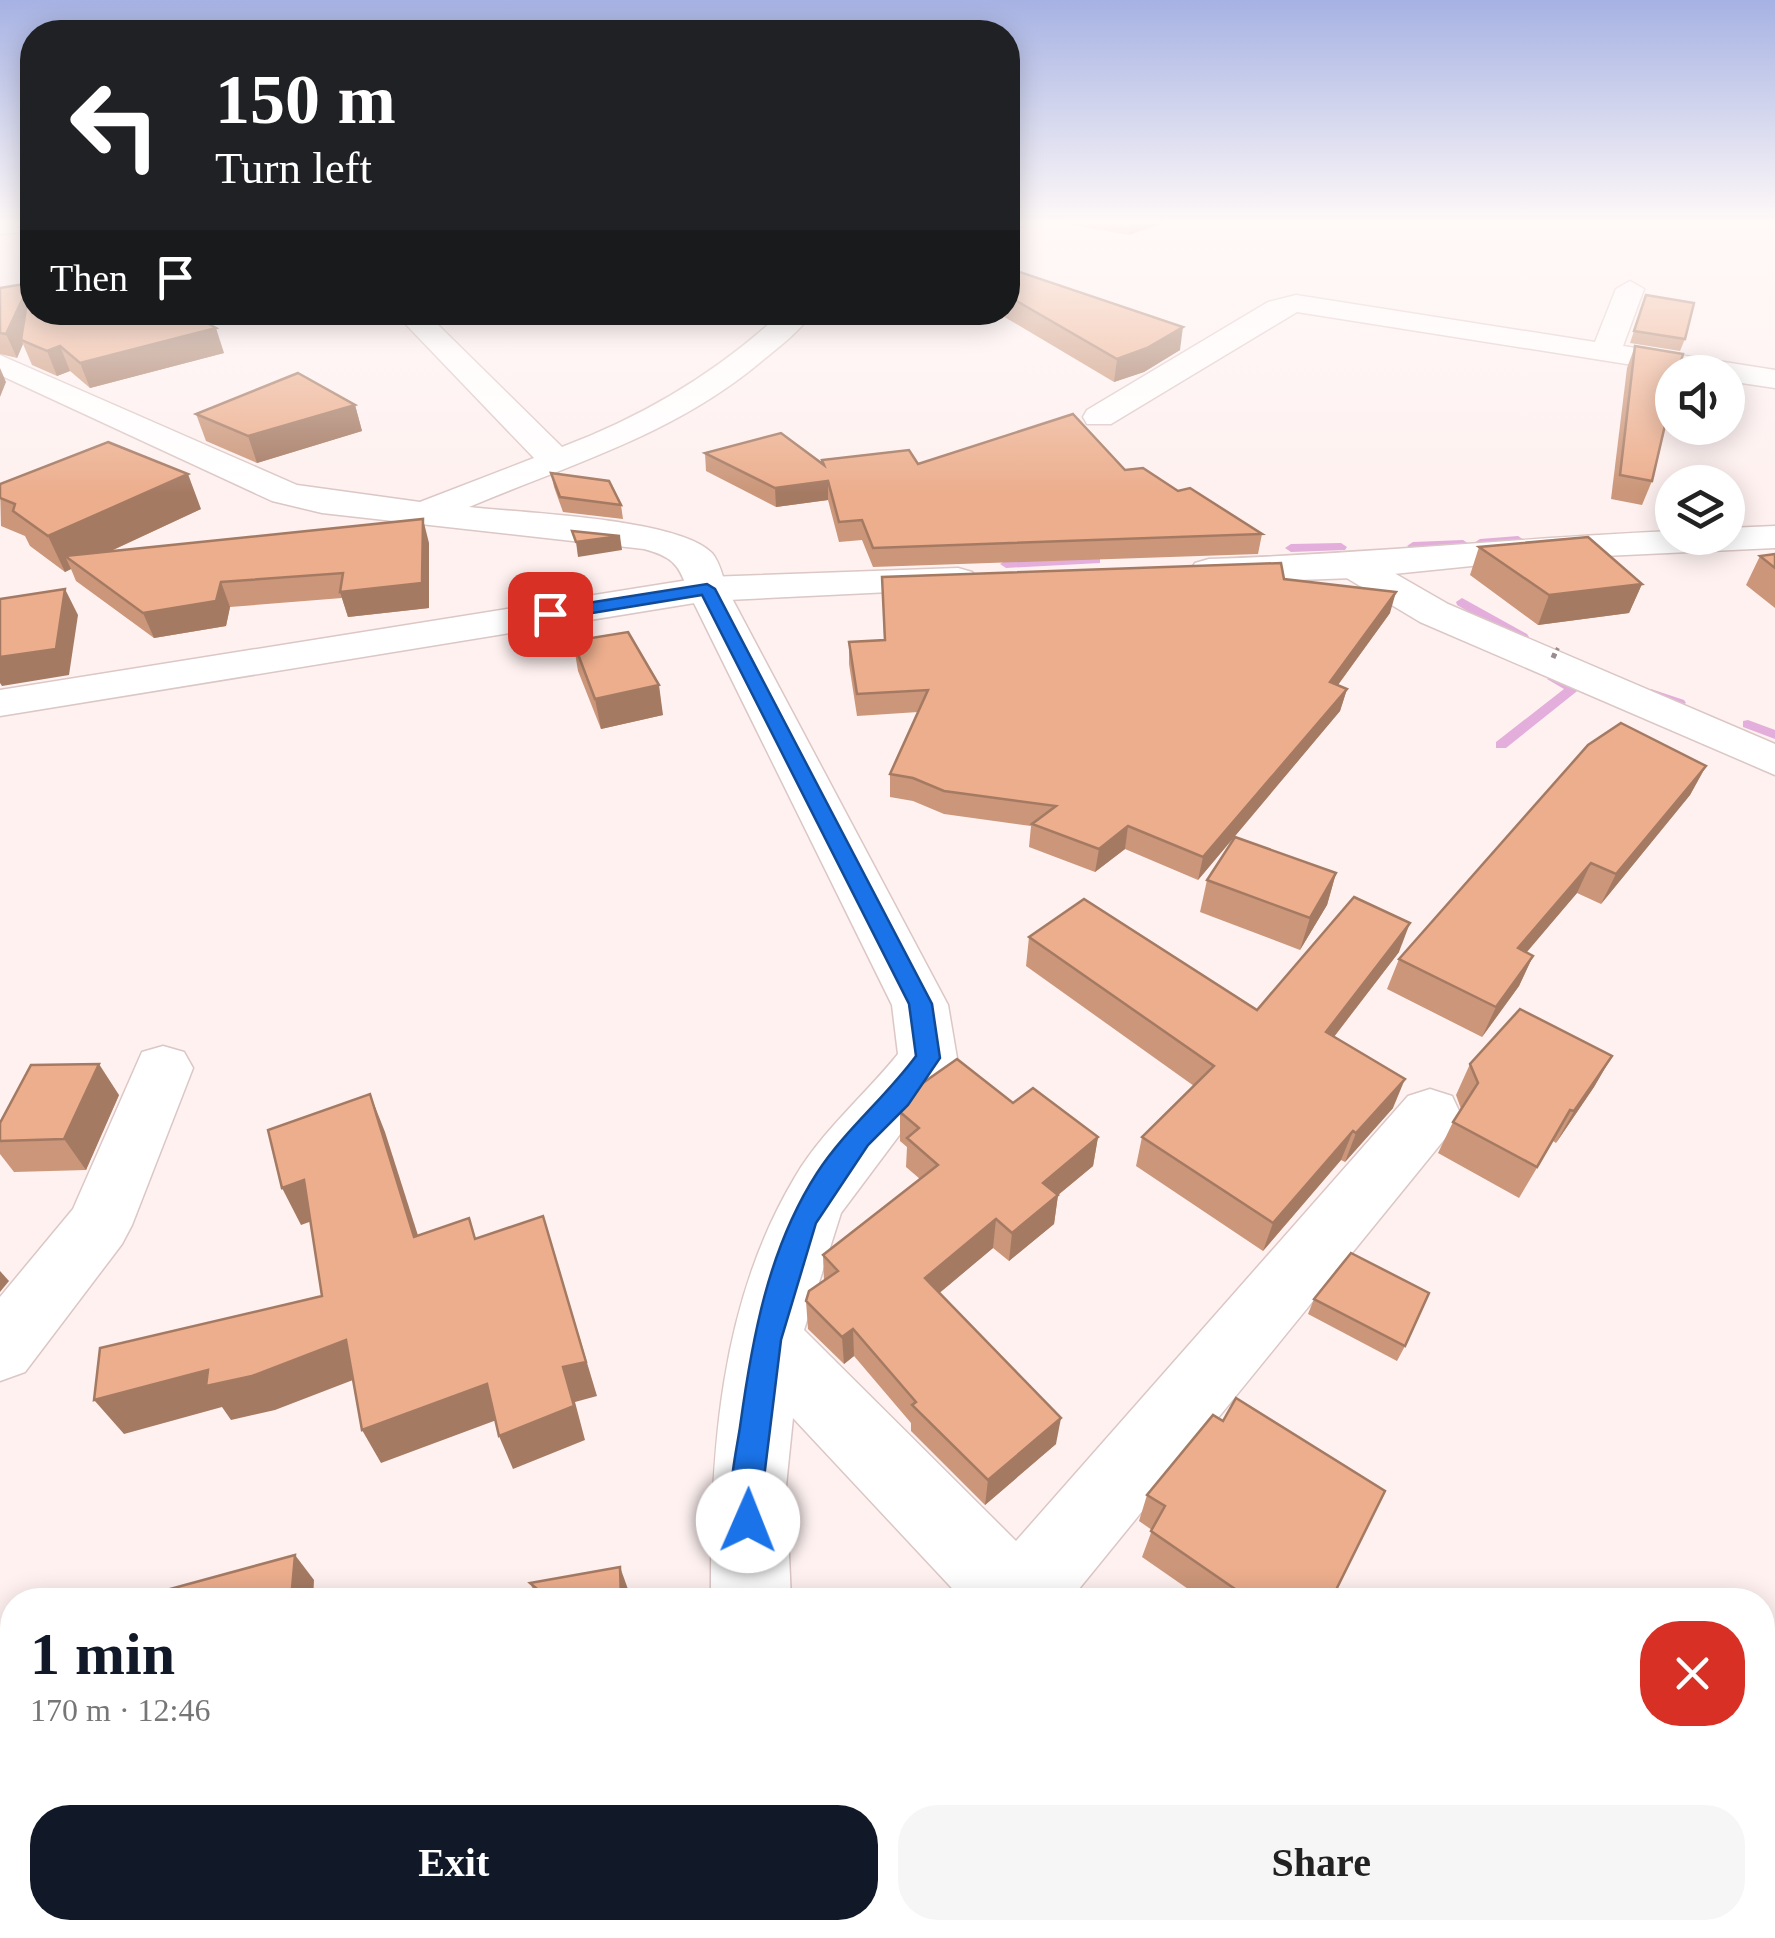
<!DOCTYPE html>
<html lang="en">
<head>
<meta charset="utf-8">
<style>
  :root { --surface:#fff; --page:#f6f6f6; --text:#222; --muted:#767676; --accent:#111827 }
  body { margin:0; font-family:"Times New Roman",serif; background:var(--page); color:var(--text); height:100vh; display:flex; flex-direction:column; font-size:38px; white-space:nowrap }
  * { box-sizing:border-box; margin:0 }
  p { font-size:32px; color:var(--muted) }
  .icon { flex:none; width:55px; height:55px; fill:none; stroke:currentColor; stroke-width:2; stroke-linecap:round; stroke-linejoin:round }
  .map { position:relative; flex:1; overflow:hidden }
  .details { position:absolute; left:0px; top:1588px; width:1775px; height:352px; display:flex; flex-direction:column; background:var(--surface); border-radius:40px 40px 0 0; box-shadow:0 5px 25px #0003 }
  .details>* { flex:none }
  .hud { position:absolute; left:20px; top:20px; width:1000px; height:305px; border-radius:40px; box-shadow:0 5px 25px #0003; background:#202124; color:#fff; overflow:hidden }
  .tools { position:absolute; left:1655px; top:355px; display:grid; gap:20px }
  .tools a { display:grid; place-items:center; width:90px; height:90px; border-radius:50%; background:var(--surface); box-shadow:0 5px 25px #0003; font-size:50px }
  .pin { position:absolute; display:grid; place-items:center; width:85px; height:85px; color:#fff; margin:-42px; border-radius:20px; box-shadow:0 5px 15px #0006 }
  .me { position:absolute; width:110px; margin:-55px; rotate:1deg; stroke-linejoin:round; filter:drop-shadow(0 0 8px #0008) }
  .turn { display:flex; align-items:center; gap:35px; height:210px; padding:0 30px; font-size:45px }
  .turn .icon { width:130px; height:130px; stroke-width:2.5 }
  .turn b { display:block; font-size:70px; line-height:85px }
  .then { display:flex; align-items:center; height:95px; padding:0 30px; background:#0003; gap:20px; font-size:38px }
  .round { display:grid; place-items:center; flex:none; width:105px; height:105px; border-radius:40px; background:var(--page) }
  .overview { display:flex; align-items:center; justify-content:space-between; height:170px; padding:0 30px }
  h1 { font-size:60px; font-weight:700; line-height:75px; color:var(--accent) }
  .button { display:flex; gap:20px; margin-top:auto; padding:20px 30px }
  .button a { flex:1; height:115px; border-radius:40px; background:var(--accent); color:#fff; font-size:40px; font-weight:700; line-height:115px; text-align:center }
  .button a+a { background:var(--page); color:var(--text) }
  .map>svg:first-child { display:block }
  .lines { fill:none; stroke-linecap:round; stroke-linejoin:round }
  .stream { fill:#e3aedb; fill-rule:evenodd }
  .minor-casing { stroke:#dbc7c5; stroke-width:3 }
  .tertiary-casing { stroke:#dbc7c5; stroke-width:3 }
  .minor { fill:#fff; fill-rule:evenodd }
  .tertiary { fill:#fff; fill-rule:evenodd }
  .path-bridge-far1 { stroke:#988d8c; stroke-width:4; stroke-dasharray:2.5 4; stroke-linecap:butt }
  .path-bridge { stroke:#988d8c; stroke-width:5; stroke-dasharray:5 6; stroke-linecap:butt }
  .wall { fill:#cb9679 }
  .shaded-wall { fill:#a57a63 }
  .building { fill:#ecae8d; stroke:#a57a63; stroke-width:2.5 }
  .route { fill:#1a73e8; stroke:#114b97; stroke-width:2.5 }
</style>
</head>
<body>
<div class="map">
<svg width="1775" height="1938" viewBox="0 0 1775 1938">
  <rect width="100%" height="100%" fill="#fef1f0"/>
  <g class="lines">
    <!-- stream -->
    <g class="stream">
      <polygon points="1518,536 1524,540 1522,543 1480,547 1474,543 1480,539"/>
      <polygon points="1463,540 1469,544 1467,547 1413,550 1407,546 1413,542"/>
      <polygon points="1341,543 1347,547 1345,550 1291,552 1285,548 1291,544"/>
      <polygon points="1096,556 1100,557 1100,563 1006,568 1000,564 1006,560"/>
      <polygon points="1462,598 1527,634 1529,637 1527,640 1517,640 1457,605 1456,602"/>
      <polygon points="1554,675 1581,688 1506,748 1496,748 1496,742 1564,689 1547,679"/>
      <polygon points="1651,689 1684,700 1686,703 1679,707 1646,696 1646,690"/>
      <polygon points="1748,720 1775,730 1775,739 1743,727 1743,721"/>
    </g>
    <defs>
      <g id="minor">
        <polygon points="0,223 32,223 32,231 0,234"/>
        <polygon points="1630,281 1644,289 1623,346 1775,370 1775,388 1728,381 1728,372 1677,372 1297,312 1111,424 1087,424 1083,417 1087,410 1268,302 1296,295 1595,342 1616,289"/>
        <path d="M394,312h31l137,135c82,-31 155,-74 220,-135h31c-13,19 -33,34 -50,48 -87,74 -192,104 -294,147 52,6 209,11 243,46 8,9 11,25 15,36l221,416 9,53 -116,155 -37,117 212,211 392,-445 22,-7 22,7 8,17 -8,17 -382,470h-107l-170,-182 -7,68 5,114h-80c-1,-144 8,-296 84,-423 27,-46 70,-82 103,-123l-6,-49 -205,-416c-8,-26 -17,-33 -43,-40l-322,-36 -50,-12 -272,-126v-20l297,130 123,17 114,-44z"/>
        <polygon points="1354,554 1368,558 1448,604 1775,744 1775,775 1420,622 1340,574 1335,566 1340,558"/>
        <polygon points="163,1046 184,1052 193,1068 132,1225 122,1244 25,1372 0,1381 0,1297 73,1209 142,1052"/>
        <polygon points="399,1928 496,1928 492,1938 395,1938"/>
        <polygon points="1404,1928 1508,1928 1512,1938 1408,1938"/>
      </g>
      <g id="tertiary">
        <path d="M1775,526v22l-235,11 -186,19 -145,5 -14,-4 -5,-8 5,-8 14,-4c155,-5 309,-21 463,-28v7h56v-10z"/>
        <polygon points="958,568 972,572 978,580 972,588 707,601 0,716 0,690 707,577"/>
      </g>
    </defs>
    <!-- minor casing -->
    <use href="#minor" class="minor-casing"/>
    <!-- tertiary casing -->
    <use href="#tertiary" class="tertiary-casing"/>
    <!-- minor -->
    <use href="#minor" class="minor"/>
    <!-- tertiary -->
    <use href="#tertiary" class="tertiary"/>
    <!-- path-bridge-far1 -->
    <polyline class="path-bridge-far1" points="1554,656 1558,648"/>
    <!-- path-bridge -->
    <polyline class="path-bridge" points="1553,658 1555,653"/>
  </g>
  <!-- wall -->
  <g class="wall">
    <polygon points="1060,223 1165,223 1129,235"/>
    <polygon points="1008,268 1180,350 1144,372 1114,382 996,312 1008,312"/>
    <polygon points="0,288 224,353 90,388 70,371 57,376 32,365 23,344 17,358 0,354"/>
    <polygon points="1646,295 1685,339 1680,351 1630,343"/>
    <polygon points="1635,346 1652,481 1642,505 1611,499 1627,368"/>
    <polygon points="355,405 362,431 257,463 206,441 196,414"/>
    <polygon points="705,453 823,464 918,464 1125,470 1178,491 1262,534 1258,554 873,567 862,540 839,542 828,500 776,507 706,471"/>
    <polygon points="551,473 621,505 623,519 563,512 554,487"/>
    <polygon points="0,484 201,509 109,552 429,543 429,608 348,617 342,598 230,607 226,626 154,638 76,581 71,569 65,572 30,546 25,536 1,526"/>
    <polygon points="1479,547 1642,584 1629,613 1538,625 1470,575"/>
    <polygon points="1775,554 1775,608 1746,585 1760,556"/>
    <polygon points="882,577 1284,579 1390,613 1338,685 1347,689 1340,711 1198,880 1125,849 1095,872 1029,847 1031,826 944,814 913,801 890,797 890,774 918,712 857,716 849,664 849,642 884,640"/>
    <polygon points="573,641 663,715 601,729 578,671"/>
    <polygon points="1706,766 1690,795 1601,904 1577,893 1526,952 1533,956 1519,986 1482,1037 1387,989 1399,959"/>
    <polygon points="1336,873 1327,905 1300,950 1200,912 1207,880"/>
    <polygon points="1029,937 1257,1010 1399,952 1334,1037 1393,1108 1345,1162 1341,1160 1263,1251 1136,1166 1142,1137 1194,1086 1026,966"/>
    <polygon points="1612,1056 1594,1087 1556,1143 1553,1141 1519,1198 1438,1153 1453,1122 1461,1109 1456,1095 1470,1064"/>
    <polygon points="119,1095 86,1170 14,1172 0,1154 0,1123"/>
    <polygon points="1013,1103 1098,1137 1093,1166 1058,1195 1054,1224 1009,1261 993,1248 939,1293 1056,1444 985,1505 911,1431 911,1423 854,1356 844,1364 808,1329 806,1301 824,1281 823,1255 920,1179 906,1167 907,1147 900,1141 900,1112"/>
    <polygon points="1314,1299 1405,1346 1397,1361 1308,1314"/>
    <polygon points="1223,1421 1331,1600 1204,1600 1142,1557 1152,1530 1139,1521 1147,1495"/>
    <polygon points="530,1583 629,1592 629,1600 538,1600"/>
  </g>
  <!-- shaded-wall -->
  <g class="shaded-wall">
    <polygon points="1131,223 1165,223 1129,235"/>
    <polygon points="30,283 21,340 23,344 17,358 6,334"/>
    <polygon points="1183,327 1180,350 1144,372 1114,382 1117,359"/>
    <polygon points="216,328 224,353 90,388 80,363"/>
    <polygon points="60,346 70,371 57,376 47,351"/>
    <polygon points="0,368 6,382 0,397"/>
    <polygon points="355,405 362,431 257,463 248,436"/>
    <polygon points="188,474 201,509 78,566 65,556 71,569 65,572 48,536"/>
    <polygon points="828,481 828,500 776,507 775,488"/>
    <polygon points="423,519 429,543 429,608 348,617 340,592"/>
    <polygon points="620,536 622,550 578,557 576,542"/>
    <polygon points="221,582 230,607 226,626 154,638 143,613"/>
    <polygon points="1642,584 1629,613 1538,625 1549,595"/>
    <polygon points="65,589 78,615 69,675 2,686 0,683 0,657"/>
    <polygon points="1396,592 1390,613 1324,704 1330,682"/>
    <polygon points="659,685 663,715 601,729 595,699"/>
    <polygon points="1347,689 1340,711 1198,880 1203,857"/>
    <polygon points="1706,766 1690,795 1601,904 1616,874"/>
    <polygon points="1128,826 1125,849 1095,872 1099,849"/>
    <polygon points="1591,863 1577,893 1504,979 1518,948"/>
    <polygon points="1336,873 1327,905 1300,950 1310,918"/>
    <polygon points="1410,923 1399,952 1316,1060 1326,1032"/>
    <polygon points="1533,956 1519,986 1482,1037 1496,1007"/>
    <polygon points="1612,1056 1594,1087 1556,1143 1574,1111"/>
    <polygon points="99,1064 119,1095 86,1170 64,1139"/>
    <polygon points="1405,1079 1393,1108 1345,1162 1356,1133"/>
    <polygon points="370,1094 385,1132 430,1273 414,1237"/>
    <polygon points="1353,1131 1341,1160 1263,1251 1273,1223"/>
    <polygon points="1098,1137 1093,1166 1058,1195 1054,1224 1009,1261 1012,1233 1043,1183"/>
    <polygon points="304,1180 323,1217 301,1225 282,1188"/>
    <polygon points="543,1216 597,1396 575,1402 585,1440 513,1469 499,1436 563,1367"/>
    <polygon points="996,1219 993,1248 924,1306 925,1278"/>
    <polygon points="0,1271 9,1281 0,1292"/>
    <polygon points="853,1329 854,1356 844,1364 842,1337"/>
    <polygon points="346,1340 366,1375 275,1410 231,1420 222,1407 124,1434 94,1400 208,1370"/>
    <polygon points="487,1384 502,1418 381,1463 362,1430"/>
    <polygon points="1061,1418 1056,1444 985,1505 988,1480"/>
    <polygon points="295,1555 314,1580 313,1600 291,1600"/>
    <polygon points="620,1567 629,1592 629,1600 621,1600"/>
    <polygon points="183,1928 207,1928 209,1938 171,1938"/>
  </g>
  <!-- building -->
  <g class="building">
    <polygon points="1008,268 1183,327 1147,348 1117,359 1008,296"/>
    <polygon points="32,282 32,312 187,312 216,328 80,363 60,346 47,351 21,340 30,283"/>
    <polygon points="30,283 6,334 0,333 0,288"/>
    <polygon points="1646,295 1694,303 1685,339 1634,331"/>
    <polygon points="1635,346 1683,354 1678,372 1672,372 1672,395 1652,481 1620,475"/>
    <polygon points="298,373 355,405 248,436 196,414"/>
    <polygon points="1073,414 1125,470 1143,468 1178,491 1190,488 1262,534 873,548 862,520 839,522 828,481 775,488 705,453 781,433 824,465 822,460 909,450 918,464"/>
    <polygon points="108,442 188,474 48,536 13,511 15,504 0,498 0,484"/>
    <polygon points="551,473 609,481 621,505 560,497"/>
    <polygon points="423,519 422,583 340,592 343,573 221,582 216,601 143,613 65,556"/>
    <polygon points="572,531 620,536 576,542"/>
    <polygon points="1588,537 1642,584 1549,595 1479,547"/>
    <polygon points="1775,554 1775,568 1760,556"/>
    <polygon points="1281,563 1284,579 1396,592 1330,682 1347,689 1203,857 1128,826 1099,849 1032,824 1056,806 944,791 913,778 890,774 928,690 857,694 849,642 885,640 882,577"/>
    <polygon points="65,589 56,649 0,657 0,599"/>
    <polygon points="628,632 659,685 595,699 573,641"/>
    <polygon points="1621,723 1706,766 1616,874 1591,863 1518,948 1533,956 1496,1007 1399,959 1588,745"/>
    <polygon points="1235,837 1336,873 1310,918 1207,880"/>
    <polygon points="1354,897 1410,923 1326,1032 1405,1079 1356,1133 1353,1131 1273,1223 1142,1137 1214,1066 1029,937 1084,899 1257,1010"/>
    <polygon points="1520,1009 1612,1056 1574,1111 1570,1110 1537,1167 1453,1122 1478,1083 1470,1064"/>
    <polygon points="957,1059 1013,1103 1033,1088 1098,1137 1043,1183 1058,1195 1012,1233 996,1219 925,1278 1061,1418 988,1480 912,1405 916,1402 853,1329 842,1337 806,1301 809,1291 838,1271 823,1255 938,1165 907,1138 919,1128 900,1112 920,1085"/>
    <polygon points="99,1064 64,1139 0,1141 0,1123 31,1065"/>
    <polygon points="370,1094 414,1237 469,1218 475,1239 543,1216 586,1362 563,1367 574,1406 499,1436 487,1384 362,1430 346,1340 252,1376 206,1386 208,1370 94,1400 100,1348 322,1296 304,1180 282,1188 268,1130"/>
    <polygon points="1351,1253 1429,1293 1405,1346 1314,1299"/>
    <polygon points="1236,1398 1385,1491 1331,1600 1251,1600 1151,1531 1165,1506 1147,1495 1213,1415 1223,1421"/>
    <polygon points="295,1555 291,1600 157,1600 159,1592"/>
    <polygon points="620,1567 621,1600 550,1600 530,1583"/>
    <polygon points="488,1590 496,1600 455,1600 456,1596"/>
    <polygon points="12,1839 12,1928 183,1928 184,1930 171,1938 0,1938 0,1846"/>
    <polygon points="582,1928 750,1928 758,1938 585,1938"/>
    <polygon points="1048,1928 1096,1928 1105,1938 1040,1938"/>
  </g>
  <!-- sky -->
  <linearGradient id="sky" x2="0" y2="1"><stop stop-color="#a6b2e3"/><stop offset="0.45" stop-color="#fff9f8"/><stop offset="1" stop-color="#fff9f8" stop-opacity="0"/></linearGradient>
  <rect width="1775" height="494" fill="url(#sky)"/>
  <!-- route -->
  <path class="route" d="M707,584l8,5 217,415 8,54 -32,47 -40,40 -52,78 -35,117 -18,146 2,35 -5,12 -12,4 -11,-4c-13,-32 -2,-73 3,-106 12,-88 28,-178 77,-254 28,-43 68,-75 99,-117l-7,-52 -207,-409 -152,25 -8,-6 8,-5z"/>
</svg>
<div class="tools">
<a><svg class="icon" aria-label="sound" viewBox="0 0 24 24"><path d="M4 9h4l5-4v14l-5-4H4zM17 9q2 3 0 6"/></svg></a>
<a><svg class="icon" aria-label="layers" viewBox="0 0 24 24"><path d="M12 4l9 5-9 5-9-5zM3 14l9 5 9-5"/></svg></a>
</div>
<div class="pin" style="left:550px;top:614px;background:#d93025"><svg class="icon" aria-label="arrive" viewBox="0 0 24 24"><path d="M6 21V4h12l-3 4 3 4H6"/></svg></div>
<svg class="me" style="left:748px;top:1521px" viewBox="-20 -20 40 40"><circle r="19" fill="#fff"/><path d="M0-13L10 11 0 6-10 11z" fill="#1a73e8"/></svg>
<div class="hud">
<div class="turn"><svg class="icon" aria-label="left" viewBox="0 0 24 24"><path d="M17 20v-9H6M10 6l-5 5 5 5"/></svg><div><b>150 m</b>Turn left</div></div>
<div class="then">Then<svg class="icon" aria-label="arrive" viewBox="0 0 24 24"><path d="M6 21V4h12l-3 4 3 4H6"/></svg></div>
</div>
<section class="details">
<div class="overview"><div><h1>1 min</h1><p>170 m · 12:46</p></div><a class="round" style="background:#d93025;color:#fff"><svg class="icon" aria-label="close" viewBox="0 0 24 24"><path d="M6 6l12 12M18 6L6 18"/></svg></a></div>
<div class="button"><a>Exit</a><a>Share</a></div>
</section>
</div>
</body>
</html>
